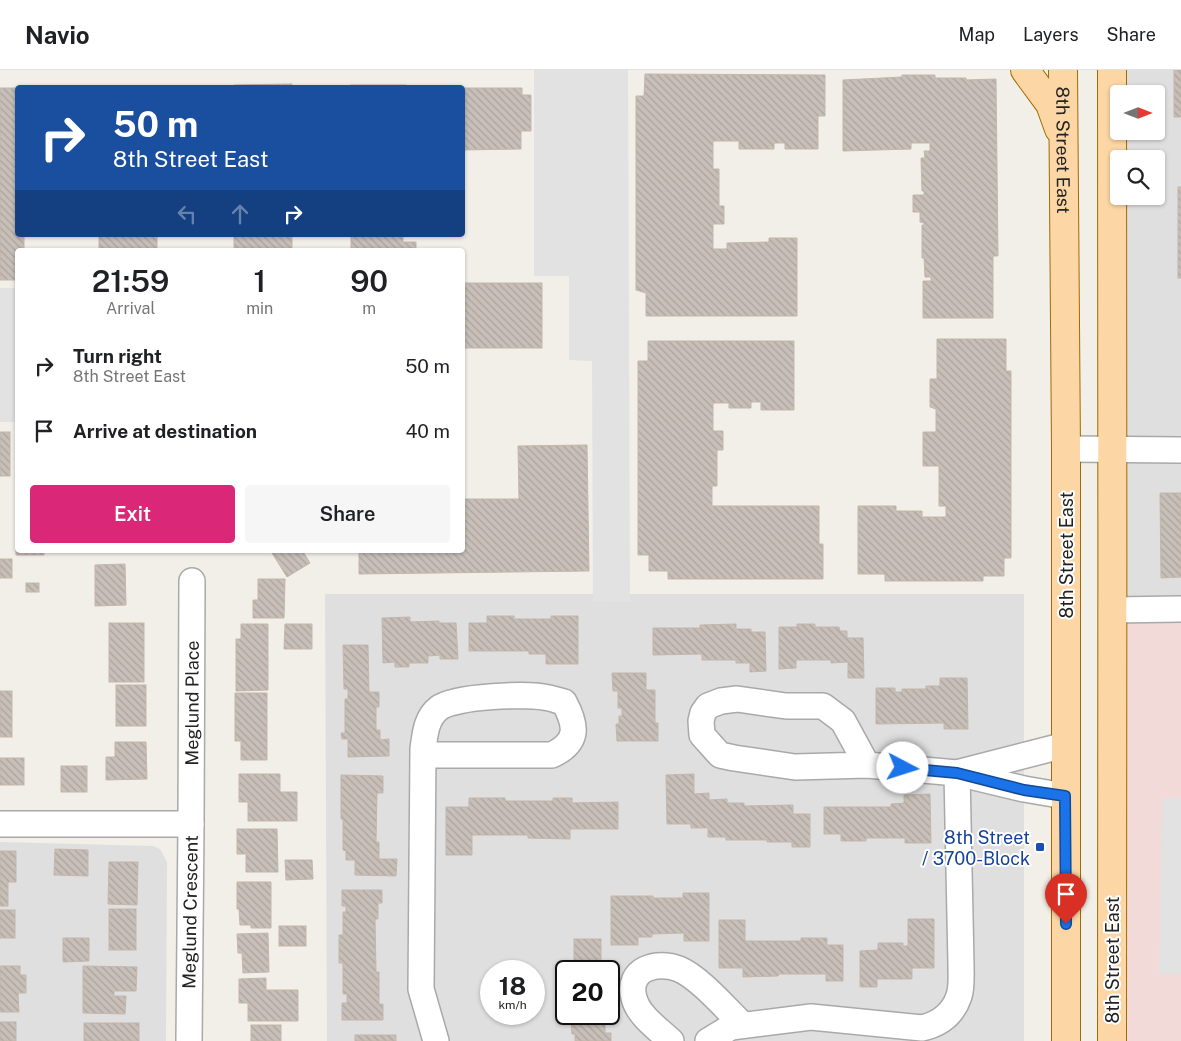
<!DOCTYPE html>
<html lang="en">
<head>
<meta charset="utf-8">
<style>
  :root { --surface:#fff; --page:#f6f6f6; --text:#202124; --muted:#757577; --line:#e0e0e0; --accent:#db2777 }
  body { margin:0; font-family:"Public Sans",sans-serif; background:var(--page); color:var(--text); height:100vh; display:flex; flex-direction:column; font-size:19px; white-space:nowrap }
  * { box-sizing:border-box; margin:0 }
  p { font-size:16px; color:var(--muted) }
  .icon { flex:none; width:28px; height:28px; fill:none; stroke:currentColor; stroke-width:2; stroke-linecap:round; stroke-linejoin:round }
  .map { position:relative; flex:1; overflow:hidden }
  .side { position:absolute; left:15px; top:178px; width:450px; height:305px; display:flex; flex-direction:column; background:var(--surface); border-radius:5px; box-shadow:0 1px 4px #0004 }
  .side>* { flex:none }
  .guide { position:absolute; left:15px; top:15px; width:450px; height:152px; border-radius:5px; box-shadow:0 1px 4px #0004; background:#1a4fa0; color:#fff; overflow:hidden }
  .needle { width:32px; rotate:90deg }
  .controls { position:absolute; left:1110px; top:15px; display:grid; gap:10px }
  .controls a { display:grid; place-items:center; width:55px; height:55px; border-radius:5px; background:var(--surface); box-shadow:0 1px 4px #0004; font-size:25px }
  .speed { position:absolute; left:480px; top:890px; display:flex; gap:10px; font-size:25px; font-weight:700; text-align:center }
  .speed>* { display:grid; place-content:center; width:65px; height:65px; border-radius:50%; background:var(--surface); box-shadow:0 1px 4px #0004; line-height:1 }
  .speed small { font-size:12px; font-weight:400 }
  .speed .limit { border:2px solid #111; border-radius:8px; background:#fff; color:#111 }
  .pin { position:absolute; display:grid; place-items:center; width:42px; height:42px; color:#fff; margin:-51px -21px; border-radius:50% 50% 50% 0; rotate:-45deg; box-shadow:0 0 5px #0007 }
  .pin .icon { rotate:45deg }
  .me { position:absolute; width:55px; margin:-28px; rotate:95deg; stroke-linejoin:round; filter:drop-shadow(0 0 4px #0008) }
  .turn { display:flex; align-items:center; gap:18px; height:105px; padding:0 15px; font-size:22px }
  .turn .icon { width:65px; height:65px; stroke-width:2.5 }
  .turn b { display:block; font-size:35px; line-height:42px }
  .lanes { display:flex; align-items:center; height:48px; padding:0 15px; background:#0003; justify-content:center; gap:25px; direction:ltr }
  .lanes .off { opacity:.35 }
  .eta { display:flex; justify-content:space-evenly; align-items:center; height:85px; text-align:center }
  .eta b { font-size:30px; font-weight:600; line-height:35px }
  .cta { display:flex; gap:10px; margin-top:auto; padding:10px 15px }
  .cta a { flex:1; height:58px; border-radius:5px; background:var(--accent); color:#fff; font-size:20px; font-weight:600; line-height:58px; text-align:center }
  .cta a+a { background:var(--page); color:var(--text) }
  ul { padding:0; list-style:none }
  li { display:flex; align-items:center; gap:15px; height:65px; padding:0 15px }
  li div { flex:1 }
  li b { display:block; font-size:19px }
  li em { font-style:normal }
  header { display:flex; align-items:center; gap:30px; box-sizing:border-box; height:70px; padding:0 25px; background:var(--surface); border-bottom:1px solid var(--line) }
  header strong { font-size:24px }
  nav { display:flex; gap:28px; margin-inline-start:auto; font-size:18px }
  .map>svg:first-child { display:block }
  .residential { fill:#e0dfdf; fill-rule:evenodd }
  .commercial { fill:#f2dad9 }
  .parking { fill:#e2e2e2 }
  .building { fill:url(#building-back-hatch); stroke:#c4b6ab }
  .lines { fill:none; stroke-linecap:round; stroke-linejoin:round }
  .minor-casing { stroke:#a9a9a9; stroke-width:28 }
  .major-casing { stroke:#a06b00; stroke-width:30 }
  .minor { stroke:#fff; stroke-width:25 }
  .major { stroke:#fcd6a4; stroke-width:28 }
  .route-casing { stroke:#114b97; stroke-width:12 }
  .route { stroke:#1a73e8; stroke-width:9 }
  .transit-dot { fill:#1a4fb4; stroke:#fff; stroke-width:2 }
  .labels { text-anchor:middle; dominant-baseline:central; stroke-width:4; stroke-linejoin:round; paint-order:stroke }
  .street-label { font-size:18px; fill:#222; stroke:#fff }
  .transit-label { font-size:18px; fill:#164399; stroke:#fff; text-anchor:end }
</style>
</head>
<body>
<header>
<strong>Navio</strong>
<nav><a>Map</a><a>Layers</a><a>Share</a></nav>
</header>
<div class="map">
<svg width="1181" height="971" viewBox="0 0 1181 971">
  <defs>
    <pattern id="building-back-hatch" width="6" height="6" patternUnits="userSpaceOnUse" patternTransform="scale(1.25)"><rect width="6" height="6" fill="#c7bfb8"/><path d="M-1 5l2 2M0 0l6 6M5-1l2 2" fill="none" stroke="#aba49e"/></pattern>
  </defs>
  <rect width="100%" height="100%" fill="#f2efe9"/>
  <!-- residential -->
  <g class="residential">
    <path d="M1112,0h69v539l-69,1zM1119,24h37v37h-37zM1119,89h37v37h-37z"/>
    <path d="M325,524h699v447h-697zM491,901h43v43h-43zM566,901h43v43h-43z"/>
    <polygon points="0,772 153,776 160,779 167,792 166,971 0,971"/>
  </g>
  <!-- commercial -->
  <polygon class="commercial" points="1181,539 1181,971 1112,971 1112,540"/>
  <!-- parking -->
  <g class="parking">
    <polygon points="534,0 628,0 630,531 593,532 592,291 569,290 569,206 534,206"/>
    <rect x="0" y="218" width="17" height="134"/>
    <polygon points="1162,728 1181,728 1181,904 1159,904"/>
  </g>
  <!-- building -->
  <g class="building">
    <rect x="1174" y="0" width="7" height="47"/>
    <polygon points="645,4 825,5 825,46 818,46 818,79 785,79 785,73 774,73 774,79 739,79 739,71 713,71 713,99 719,99 719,136 724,136 724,154 713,154 713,179 727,179 727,173 769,172 769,168 797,168 797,246 646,246 646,223 636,220 636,26 644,26"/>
    <polygon points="902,5 935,5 935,8 966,8 966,10 996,9 998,186 993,186 993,248 923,248 923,211 931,211 931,207 925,207 924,188 922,188 922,155 924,155 924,153 920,152 920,142 913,142 913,125 924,125 924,121 922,121 921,88 925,88 924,81 930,81 930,73 911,73 911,79 843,81 843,10 902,7"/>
    <polygon points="292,14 292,18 234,18 234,15"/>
    <rect x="351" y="15" width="55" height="3"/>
    <rect x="100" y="16" width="58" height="2"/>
    <polygon points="0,18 18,18 18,165 24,165 24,180 18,180 18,210 0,210"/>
    <polygon points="462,18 522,18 522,25 531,25 531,61 521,61 521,79 462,80"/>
    <rect x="1178" y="117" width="3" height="91"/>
    <rect x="99" y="165" width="58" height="15"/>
    <rect x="234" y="165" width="58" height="15"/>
    <polygon points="351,165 403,165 403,172 416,172 416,180 351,180"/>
    <rect x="462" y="213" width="80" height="65"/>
    <polygon points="937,269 1006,269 1006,301 1011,301 1011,488 1004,488 1004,506 983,506 983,511 885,511 885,504 858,504 858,436 896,436 896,441 922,441 922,447 946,447 946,436 939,436 939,396 923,396 923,362 936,362 936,339 930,337 930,309 937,309"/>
    <polygon points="648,271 794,271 794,340 761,340 761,332 751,332 751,338 729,338 729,333 713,333 713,361 723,361 723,380 717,380 717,416 712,416 712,436 819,436 819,474 823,474 823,509 668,509 668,501 649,501 649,485 638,485 638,291 648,291"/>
    <rect x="0" y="362" width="10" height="44"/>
    <polygon points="587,375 589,501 359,504 359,480 462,480 462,429 519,429 518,376"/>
    <polygon points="1160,423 1181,423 1181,507 1161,508"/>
    <polygon points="16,466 18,466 18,480 44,480 44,485 16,485"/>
    <polygon points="277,480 302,480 310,493 287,507 272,483"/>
    <rect x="0" y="489" width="12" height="19"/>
    <polygon points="125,494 126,535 95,536 95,495"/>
    <polygon points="258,509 285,509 284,548 253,548 253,530 258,530"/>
    <rect x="26" y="513" width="13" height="9"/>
    <polygon points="487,546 514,546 514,549 551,549 551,546 578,546 578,594 546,594 546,584 529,584 529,581 469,581 469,553 487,553"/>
    <polygon points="410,547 410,552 439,551 439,553 456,553 458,589 440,589 440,585 428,586 428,593 409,593 409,597 395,597 395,592 383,593 382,548"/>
    <rect x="109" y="553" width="35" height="59"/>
    <polygon points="241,554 268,554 268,620 236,621 236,569 241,569"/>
    <polygon points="285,554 312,554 312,579 284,579"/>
    <polygon points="736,554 736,559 751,559 751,562 765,562 766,601 750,602 750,593 736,593 736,590 702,590 702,584 653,585 653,558 700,558 700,555"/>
    <polygon points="797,554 815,554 815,557 839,557 840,561 847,561 847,568 863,568 864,608 848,608 848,592 831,593 831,590 796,590 796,598 779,599 779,557 797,557"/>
    <polygon points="343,575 368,575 369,622 379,622 379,637 376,637 376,660 380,660 380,670 389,669 389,686 348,687 348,669 342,669 341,663 345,663 345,629 348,629 348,619 344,619"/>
    <polygon points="612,603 646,603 646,620 655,620 655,653 658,653 658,671 617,671 616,654 619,654 619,646 622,646 622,638 618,638 618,621 613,621"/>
    <polygon points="940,608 967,608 968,659 944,659 944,653 876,654 876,618 895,618 895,622 902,622 902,619 926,619 926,616 940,616"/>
    <rect x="116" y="615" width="30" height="41"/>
    <rect x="0" y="621" width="12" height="46"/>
    <polygon points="235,623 267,623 267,690 241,690 241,671 235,671"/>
    <polygon points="115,672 146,672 147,709 106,710 106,687 115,687"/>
    <rect x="0" y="688" width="24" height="27"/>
    <rect x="61" y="696" width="26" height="26"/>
    <polygon points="239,704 280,704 280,722 297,722 297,751 248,751 248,732 239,732"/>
    <polygon points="694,704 694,724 709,723 709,730 727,729 727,733 744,733 744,736 793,735 793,744 810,744 810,777 792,777 792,772 767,772 767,770 726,770 726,767 708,767 708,758 691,758 691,754 667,754 666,705"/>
    <polygon points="341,705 383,706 383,723 377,723 376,772 379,772 379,789 397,789 396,806 355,805 355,790 346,790 346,781 343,780 343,749 341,749"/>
    <polygon points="930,724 931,773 905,773 905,768 866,768 866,771 841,771 841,764 824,764 824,737 891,737 891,734 904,733 904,725"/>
    <polygon points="469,728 505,728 505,731 553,731 553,728 572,728 572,733 618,732 618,759 570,759 570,769 528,768 528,765 472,765 472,785 446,785 446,737 469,737"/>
    <polygon points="237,759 277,759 278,802 246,802 246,784 237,784"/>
    <polygon points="55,779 88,780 88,806 54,805"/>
    <polygon points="0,781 16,781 16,812 8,812 8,836 0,836"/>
    <polygon points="285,790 312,790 313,809 286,810"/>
    <polygon points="109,792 138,792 137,835 108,834"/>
    <polygon points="237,812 271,812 271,858 251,858 251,855 240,855 239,839 237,839"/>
    <polygon points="342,820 382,820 382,833 378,833 378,849 375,849 376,902 379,902 379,934 383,934 383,950 342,950 342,933 347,933 347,924 343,924 343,893 339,893 339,865 343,865 343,842 346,842 346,836 342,836"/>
    <polygon points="683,823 709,823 709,871 684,871 684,863 652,864 652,867 638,867 638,875 611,875 611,826 653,826 653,828 683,828"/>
    <rect x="109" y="839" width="27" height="41"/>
    <rect x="0" y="840" width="15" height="28"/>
    <polygon points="908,849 934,849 934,898 912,898 912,909 877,909 877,917 860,917 860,881 878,880 878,873 903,873 903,876 908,876"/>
    <polygon points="719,850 745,850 745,871 801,871 801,868 827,868 827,875 843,875 843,911 826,911 826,904 779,904 778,906 743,907 743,898 719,898"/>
    <rect x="279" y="856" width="27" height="20"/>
    <polygon points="268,863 269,902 243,903 242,883 238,883 237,864"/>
    <polygon points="63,868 89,868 89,891 63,892"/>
    <rect x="574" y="869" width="27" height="32"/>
    <polygon points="0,896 20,896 20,905 26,905 26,923 18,923 19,942 0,942"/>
    <polygon points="83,896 137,897 136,921 114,921 114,926 126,926 125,944 83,943"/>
    <polygon points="266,908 266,920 298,920 298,951 248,951 248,933 239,933 239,909"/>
    <polygon points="575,944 607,944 607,948 605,948 605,963 611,963 611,971 575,971 575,964 572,964 571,948 575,948"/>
    <rect x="0" y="952" width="16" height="19"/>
    <rect x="84" y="953" width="55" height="18"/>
    <rect x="251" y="955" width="30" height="16"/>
    <rect x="355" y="965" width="41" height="6"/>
  </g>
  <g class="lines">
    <defs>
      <g id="minor">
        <polyline points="1066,379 1181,380"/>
        <polyline points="1112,540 1181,539"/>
        <path d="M423,685h129c27,-13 25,-29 12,-53 -5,-1 -10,-3 -15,-4 -19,-5 -95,-2 -110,10 -13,10 -14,26 -16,41l-2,240 15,52"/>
        <polyline points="867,695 843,651 823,636 786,636 737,629 721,631 708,636 703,643 701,651 702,665 720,685 734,688 795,697 867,695 957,703 1024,719 1065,726"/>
        <polyline points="960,702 1065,675"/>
        <polyline points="0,754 191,754 189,971"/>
        <path id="s1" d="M191,754l1,-243"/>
        <path d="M671,971c-13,-12 -33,-26 -37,-43 -8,-29 23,-38 45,-29 21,9 46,39 64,56"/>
        <path d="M708,971l23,-14 80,-10 111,11c18,-4 31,-14 37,-32 3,-9 2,-22 2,-31l-4,-192"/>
      </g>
      <g id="major">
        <polyline points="1025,0 1050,34 1059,59"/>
        <path id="s2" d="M1063,0l3,379v592"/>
        <path d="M1112,0c1,324 0,647 0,971"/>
      </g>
    </defs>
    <!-- minor casing -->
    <use href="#minor" class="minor-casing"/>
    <!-- major casing -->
    <use href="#major" class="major-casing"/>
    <!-- minor -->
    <use href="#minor" class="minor"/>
    <!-- major -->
    <use href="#major" class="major"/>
  </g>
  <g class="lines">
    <defs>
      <polyline id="route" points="903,698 957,703 1024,720 1065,726 1066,854"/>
    </defs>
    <!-- route casing -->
    <use href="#route" class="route-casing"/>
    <!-- route -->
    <use href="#route" class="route"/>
  </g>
  <!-- markers -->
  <rect class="transit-dot" x="1035" y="772" width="10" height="10" rx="2.5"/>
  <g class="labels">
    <!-- street labels -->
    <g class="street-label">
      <text stroke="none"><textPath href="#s2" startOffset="80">8th Street East</textPath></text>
      <text transform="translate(1066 485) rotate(-90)">8th Street East</text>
      <text stroke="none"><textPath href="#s1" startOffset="121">Meglund Place</textPath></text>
      <text transform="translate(190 842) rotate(-89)">Meglund Crescent</text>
      <text transform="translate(1112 890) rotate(-90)">8th Street East</text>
    </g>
    <!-- transit labels -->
    <g class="transit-label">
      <text x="1030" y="767">8th Street<tspan x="1030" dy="21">/ 3700-Block</tspan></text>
    </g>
  </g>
</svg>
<div class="controls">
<a><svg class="needle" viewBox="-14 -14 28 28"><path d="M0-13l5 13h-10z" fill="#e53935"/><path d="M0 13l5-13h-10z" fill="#757577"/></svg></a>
<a><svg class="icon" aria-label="search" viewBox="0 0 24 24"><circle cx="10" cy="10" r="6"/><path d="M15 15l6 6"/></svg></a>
</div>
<div class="speed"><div>18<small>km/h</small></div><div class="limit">20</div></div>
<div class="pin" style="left:1066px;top:854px;background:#d93025"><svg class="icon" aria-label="arrive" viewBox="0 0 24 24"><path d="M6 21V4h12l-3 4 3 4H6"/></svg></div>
<svg class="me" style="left:903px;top:698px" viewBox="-20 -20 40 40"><circle r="19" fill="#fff"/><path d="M0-13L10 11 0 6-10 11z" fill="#1a73e8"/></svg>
<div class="guide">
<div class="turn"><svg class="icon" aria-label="right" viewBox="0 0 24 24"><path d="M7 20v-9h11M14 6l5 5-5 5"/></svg><div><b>50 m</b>8th Street East</div></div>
<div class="lanes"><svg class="icon off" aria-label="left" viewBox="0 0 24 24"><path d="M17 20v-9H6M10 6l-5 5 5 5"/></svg><svg class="icon off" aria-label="ahead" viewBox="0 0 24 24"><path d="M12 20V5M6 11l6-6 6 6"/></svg><svg class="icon" aria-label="right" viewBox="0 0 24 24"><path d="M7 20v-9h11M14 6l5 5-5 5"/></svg></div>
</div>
<section class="side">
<div class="eta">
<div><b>21:59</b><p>Arrival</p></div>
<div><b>1</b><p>min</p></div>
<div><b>90</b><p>m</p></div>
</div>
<ul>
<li><svg class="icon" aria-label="right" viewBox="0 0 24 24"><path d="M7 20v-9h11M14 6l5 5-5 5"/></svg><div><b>Turn right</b><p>8th Street East</p></div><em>50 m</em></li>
<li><svg class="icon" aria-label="arrive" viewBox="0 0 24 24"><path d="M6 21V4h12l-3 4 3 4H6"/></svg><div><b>Arrive at destination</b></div><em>40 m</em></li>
</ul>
<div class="cta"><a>Exit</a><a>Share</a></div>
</section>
</div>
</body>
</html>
